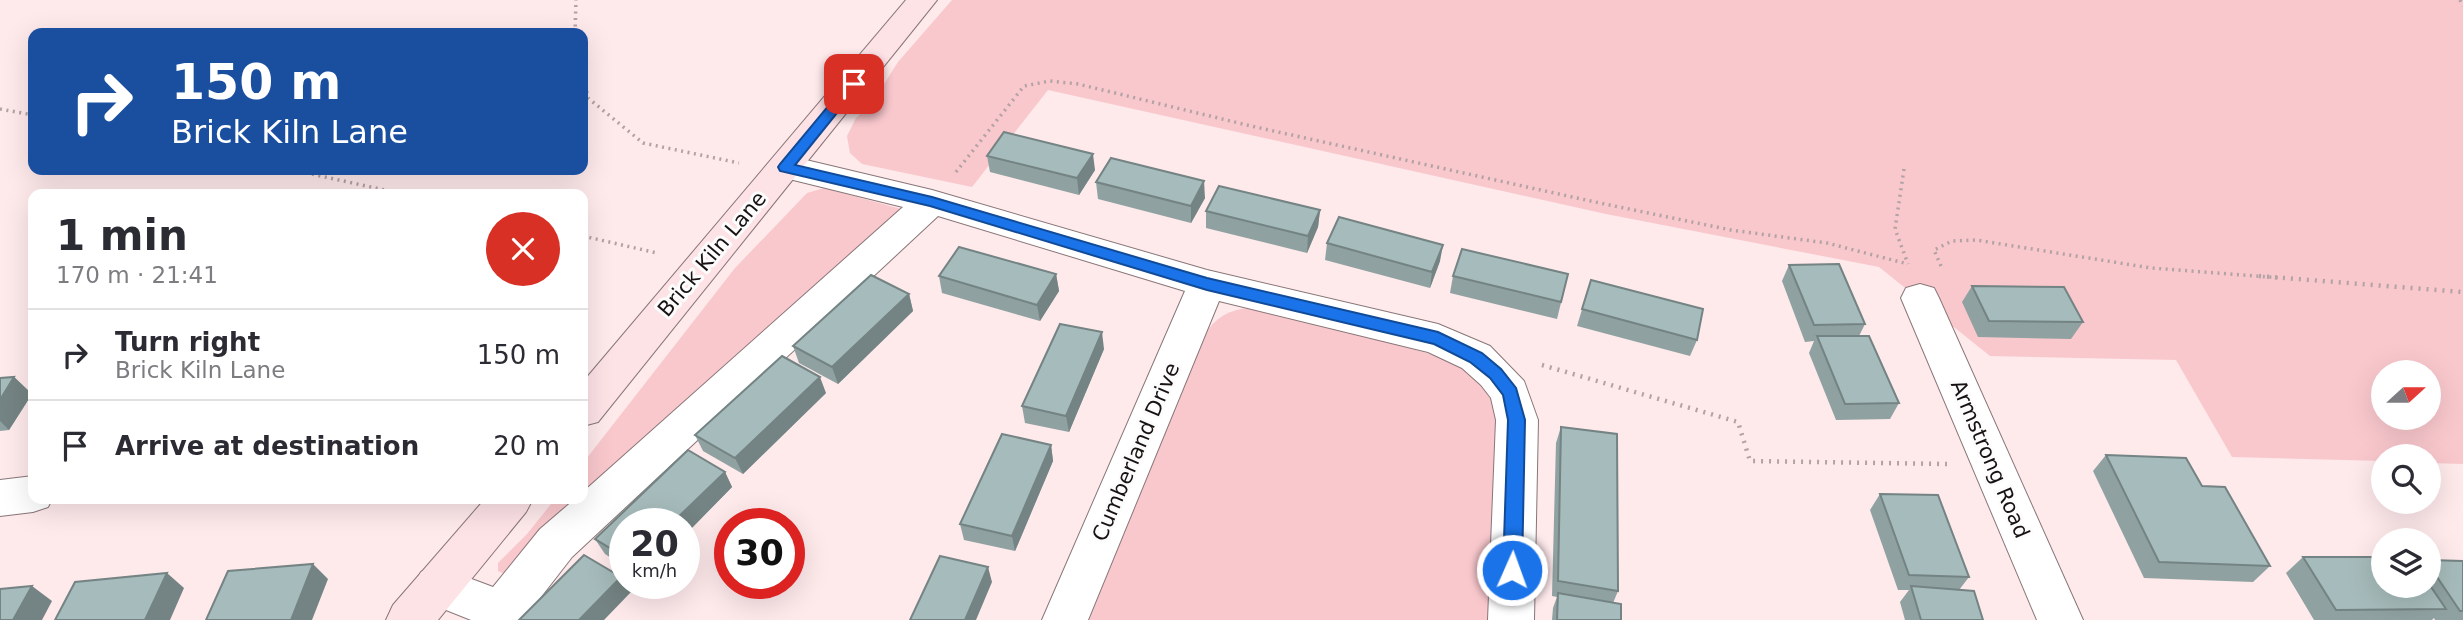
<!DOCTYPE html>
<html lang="en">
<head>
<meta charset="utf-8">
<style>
  :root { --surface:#fff; --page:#f2f2f3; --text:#2b2b33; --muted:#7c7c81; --line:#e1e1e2 }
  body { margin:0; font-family:"DejaVu Sans",sans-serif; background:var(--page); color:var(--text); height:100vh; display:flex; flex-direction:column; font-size:26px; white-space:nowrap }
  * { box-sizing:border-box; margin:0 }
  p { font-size:23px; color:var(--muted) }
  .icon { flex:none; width:38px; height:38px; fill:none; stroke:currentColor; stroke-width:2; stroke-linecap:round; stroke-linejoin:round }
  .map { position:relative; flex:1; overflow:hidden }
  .side { position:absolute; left:28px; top:189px; width:560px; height:315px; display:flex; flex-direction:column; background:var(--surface); border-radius:14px; box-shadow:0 7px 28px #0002 }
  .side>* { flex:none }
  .hud { position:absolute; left:28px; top:28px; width:560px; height:147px; border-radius:14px; box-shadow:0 7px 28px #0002; background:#1a4fa0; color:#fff; overflow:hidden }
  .needle { width:46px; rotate:69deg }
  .buttons { position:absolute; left:2371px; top:360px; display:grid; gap:14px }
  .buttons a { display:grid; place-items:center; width:70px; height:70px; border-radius:50%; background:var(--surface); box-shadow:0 7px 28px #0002; font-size:35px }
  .speed { position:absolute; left:609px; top:508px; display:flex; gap:14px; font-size:35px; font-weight:700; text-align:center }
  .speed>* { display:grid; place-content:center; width:91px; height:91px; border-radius:50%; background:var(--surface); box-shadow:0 7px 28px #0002; line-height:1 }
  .speed small { font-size:18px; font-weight:400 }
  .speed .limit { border:10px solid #d22; background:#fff; color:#111 }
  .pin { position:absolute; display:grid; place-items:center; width:60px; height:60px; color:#fff; margin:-30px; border-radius:14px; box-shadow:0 4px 10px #0006 }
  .me { position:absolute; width:77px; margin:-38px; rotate:2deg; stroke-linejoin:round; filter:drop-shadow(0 0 5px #0008) }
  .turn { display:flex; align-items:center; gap:24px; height:147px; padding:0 28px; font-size:32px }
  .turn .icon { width:91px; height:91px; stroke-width:2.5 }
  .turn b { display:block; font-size:49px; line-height:60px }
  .round { display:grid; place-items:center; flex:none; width:74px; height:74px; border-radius:37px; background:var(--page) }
  .summary { display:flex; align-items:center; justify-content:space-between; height:119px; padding:0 28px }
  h1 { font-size:42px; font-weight:800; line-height:52px }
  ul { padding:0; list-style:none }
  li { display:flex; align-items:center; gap:21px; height:91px; padding:0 28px; border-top:2px solid var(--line) }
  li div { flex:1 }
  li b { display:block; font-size:26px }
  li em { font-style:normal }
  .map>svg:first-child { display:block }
  .green { fill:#f9c8cd; fill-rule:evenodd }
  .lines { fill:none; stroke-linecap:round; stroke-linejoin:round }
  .street-casing { stroke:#887678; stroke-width:2 }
  .secondary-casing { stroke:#887678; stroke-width:2 }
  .path-far1 { stroke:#b2a2a4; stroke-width:3.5; stroke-dasharray:2 4.5; stroke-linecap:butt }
  .path { stroke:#b2a2a4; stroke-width:4.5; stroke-dasharray:2 6; stroke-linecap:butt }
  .street { fill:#fff; fill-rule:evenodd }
  .secondary { fill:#fde2e6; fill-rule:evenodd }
  .wall { fill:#8fa1a1 }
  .shaded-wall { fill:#748383 }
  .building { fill:#a6bbbb; stroke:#748383; stroke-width:2 }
  .route { fill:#1a73e8; stroke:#114b97; stroke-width:2 }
  .labels { text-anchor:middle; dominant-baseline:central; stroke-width:6; stroke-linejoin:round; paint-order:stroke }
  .street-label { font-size:21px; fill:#181112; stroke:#fcfcfc }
</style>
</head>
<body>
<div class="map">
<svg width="2463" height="620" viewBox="0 0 2463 620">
  <rect width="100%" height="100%" fill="#fee9eb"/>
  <!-- green -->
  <g class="green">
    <path d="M952,0h1511v464l-34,-1v-6h-45l-1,4 -151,-4 -56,-97 -186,-4 -111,-89 -273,-53 -558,-124 -76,97 -110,-23 -12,-11 -3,-17 9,-18 16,-15 26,-41zM2384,373h45v45h-45z"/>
    <polygon points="824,188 905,210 583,497 583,463 735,268 807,193"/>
    <path d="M1256,307l189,51c33,14 46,24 55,60l-11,202h-401l117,-286c13,-20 28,-25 51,-27z"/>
    <polygon points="555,499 581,499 517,571 505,574 498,571 498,563 527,534"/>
  </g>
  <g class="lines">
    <defs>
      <g id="street">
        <polygon points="785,155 932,190 1207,270 1438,324 1490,346 1524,381 1538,420 1534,620 1488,620 1496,420 1491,398 1481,385 1462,368 1428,352 1219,301 1088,620 1042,620 1185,291 938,216 572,557 523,620 471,620 421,600 414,586 421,572 437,566 493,587 540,529 575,499 583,499 583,492 903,207 773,175 768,167 773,159"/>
        <polygon points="1920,284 1934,288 1939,298 2083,620 2037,620 1901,298 1906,288"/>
        <polygon points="33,476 33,499 52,499 48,507 33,512 0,516 0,480"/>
      </g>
      <g id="secondary">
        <polygon points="906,0 937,0 598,422 583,426 583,382"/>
        <polygon points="485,499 533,499 526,512 438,620 386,620 393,605"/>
      </g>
    </defs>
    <!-- street casing -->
    <use href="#street" class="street-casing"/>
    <!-- secondary casing -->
    <use href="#secondary" class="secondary-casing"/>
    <!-- path-far1 -->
    <g class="path-far1">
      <polyline points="2460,0 2463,6"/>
      <polyline points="575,33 576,0"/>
      <polyline points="583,72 588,98 643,143 739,163"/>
      <polyline points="0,109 33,115"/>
      <polyline points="1904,169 1895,229 1908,264"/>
      <polyline points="293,170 403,194"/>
      <polyline points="956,172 1024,86 1050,81 1078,84 1251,126 1595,202 1731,230 1827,243 1904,263"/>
      <polyline points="583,236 657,253"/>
      <polyline points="1941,266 1934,250 1952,241 1976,240 2151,268 2282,278"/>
    </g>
    <!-- path -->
    <g class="path">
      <polyline points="2259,276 2463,292"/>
      <polyline points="1542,365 1738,422 1750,461 1947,464"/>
    </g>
    <!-- street -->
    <use href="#street" class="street"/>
    <!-- secondary -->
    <use href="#secondary" class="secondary"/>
  </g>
  <!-- wall -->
  <g class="wall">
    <polygon points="987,156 1095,170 1079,195 990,172"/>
    <polygon points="1096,182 1205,198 1191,223 1098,199"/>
    <polygon points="1320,210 1318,227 1307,253 1206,228 1206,211"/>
    <polygon points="1327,243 1440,261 1430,288 1325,260"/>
    <polygon points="1789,265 1865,324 1859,336 1899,403 1890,419 1836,420 1809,353 1814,341 1805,342 1782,281"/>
    <polygon points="1056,274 1059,291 1040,321 942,293 939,276"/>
    <polygon points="1568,274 1557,319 1450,293 1453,276"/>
    <polygon points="1591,280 1697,340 1690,356 1577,326"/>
    <polygon points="1972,286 2083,322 2071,339 1978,337 1962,302"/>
    <polygon points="909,294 913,311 838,384 799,363 793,346"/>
    <polygon points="1104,349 1069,432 1025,423 1022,406"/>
    <polygon points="14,377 32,394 9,430 0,431 0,378"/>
    <polygon points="826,393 743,474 703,451 695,435"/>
    <polygon points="1561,427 1618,591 1613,603 1621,620 1552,620 1553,608 1557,597 1552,596 1556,443"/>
    <polygon points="1051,445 1053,461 1015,551 964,540 960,524"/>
    <polygon points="2106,455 2202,486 2270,566 2253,582 2144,578 2093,471"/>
    <polygon points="725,472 732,487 684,536 684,523 625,523 625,567 605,554 595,539"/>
    <polygon points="1880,494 1969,577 1959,590 1983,620 1905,620 1900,602 1909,590 1898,590 1870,510"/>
    <polygon points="2303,557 2429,586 2429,560 2463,561 2463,620 2435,620 2434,618 2432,620 2314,620 2286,573"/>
  </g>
  <!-- shaded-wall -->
  <g class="shaded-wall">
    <polygon points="1093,154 1095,170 1079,195 1077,178"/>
    <polygon points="1204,181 1205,198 1191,223 1191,206"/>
    <polygon points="1320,210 1318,227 1307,253 1308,236"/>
    <polygon points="1443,245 1440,261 1430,288 1432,272"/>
    <polygon points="1056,274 1059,291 1040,321 1037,305"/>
    <polygon points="909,294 913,311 838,384 832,367"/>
    <polygon points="1102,332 1104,349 1069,432 1066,416"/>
    <polygon points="14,377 32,394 9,430 0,421 0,400"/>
    <polygon points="820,377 826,393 743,474 735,458"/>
    <polygon points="1051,445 1053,461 1015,551 1012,536"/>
    <polygon points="725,472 732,487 684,536 684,523 672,523"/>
    <polygon points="313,564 328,579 312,620 291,620"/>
    <polygon points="988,567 992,582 976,620 965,620"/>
    <polygon points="167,573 184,588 170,620 145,620"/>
    <polygon points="621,577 631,592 604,620 579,620"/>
    <polygon points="32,586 52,601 42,620 13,620"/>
  </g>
  <!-- building -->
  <g class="building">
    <polygon points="1004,132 1093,154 1077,178 987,156"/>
    <polygon points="1111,158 1204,181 1191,206 1096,182"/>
    <polygon points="1219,186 1320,210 1308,236 1206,211"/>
    <polygon points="1339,217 1443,245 1432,272 1327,243"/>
    <polygon points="959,247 1056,274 1037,305 939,276"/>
    <polygon points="1462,249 1568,274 1561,302 1453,276"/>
    <polygon points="1839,264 1865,324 1814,325 1789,265"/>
    <polygon points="871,275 909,294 832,367 793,346"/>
    <polygon points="1591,280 1703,309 1697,340 1582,309"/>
    <polygon points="1972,286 2064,287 2083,322 1989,321"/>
    <polygon points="1060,324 1102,332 1066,416 1022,406"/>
    <polygon points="1817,336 1869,336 1899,403 1845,404"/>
    <polygon points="782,356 820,377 735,458 695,435"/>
    <polygon points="14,377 0,400 0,378"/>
    <polygon points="1561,427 1617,434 1618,591 1558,581"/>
    <polygon points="1002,434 1051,445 1012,536 960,524"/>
    <polygon points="688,450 725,472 672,523 625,523 625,557 595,539"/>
    <polygon points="2106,455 2186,458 2202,486 2225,487 2270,566 2159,562"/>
    <polygon points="1880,494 1938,495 1969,577 1909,575"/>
    <polygon points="584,555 621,577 579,620 519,620"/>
    <polygon points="940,556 988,567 965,620 910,620"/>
    <polygon points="2303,557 2384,557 2384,586 2429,586 2429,584 2446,609 2336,610"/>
    <polygon points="2429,560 2463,561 2463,611 2460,611 2429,565"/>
    <polygon points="313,564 291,620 206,620 228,571"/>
    <polygon points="167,573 145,620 55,620 75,582"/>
    <polygon points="32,586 13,620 0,620 0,589"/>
    <polygon points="1911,586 1974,591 1983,620 1921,620"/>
    <polygon points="1558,593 1621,604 1621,620 1557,620"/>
  </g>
  <!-- route -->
  <polygon class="route" points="854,79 860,84 858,87 795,165 932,197 1207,278 1438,332 1482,353 1501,369 1516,388 1525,420 1522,570 1519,576 1512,578 1506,576 1503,570 1508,420 1503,395 1490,378 1470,362 1434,344 1207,290 930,206 780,171 778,167 780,164 849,81"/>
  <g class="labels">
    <!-- street labels -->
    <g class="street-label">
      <text transform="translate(712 254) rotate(-50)">Brick Kiln Lane</text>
      <text transform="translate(1136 452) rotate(-67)">Cumberland Drive</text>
      <text transform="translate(1990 459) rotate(67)">Armstrong Road</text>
    </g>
  </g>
</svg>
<div class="buttons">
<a><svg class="needle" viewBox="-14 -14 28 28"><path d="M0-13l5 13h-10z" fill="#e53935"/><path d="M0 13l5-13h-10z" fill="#7c7c81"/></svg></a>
<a><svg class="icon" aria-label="search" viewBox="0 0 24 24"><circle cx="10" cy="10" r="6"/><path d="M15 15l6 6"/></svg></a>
<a><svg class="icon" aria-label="layers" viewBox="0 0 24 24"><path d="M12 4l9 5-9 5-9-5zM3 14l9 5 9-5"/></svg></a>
</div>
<div class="speed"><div>20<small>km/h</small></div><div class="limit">30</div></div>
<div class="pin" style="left:854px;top:84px;background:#d93025"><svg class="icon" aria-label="arrive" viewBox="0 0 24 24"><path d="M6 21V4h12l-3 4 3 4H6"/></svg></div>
<svg class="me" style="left:1512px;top:570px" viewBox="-20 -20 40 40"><circle r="17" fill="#1a73e8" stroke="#fff" stroke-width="3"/><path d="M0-11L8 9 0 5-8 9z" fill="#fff"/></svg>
<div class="hud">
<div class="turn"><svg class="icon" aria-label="right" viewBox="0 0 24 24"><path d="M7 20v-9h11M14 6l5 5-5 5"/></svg><div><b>150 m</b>Brick Kiln Lane</div></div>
</div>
<section class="side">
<div class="summary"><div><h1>1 min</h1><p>170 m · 21:41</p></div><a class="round" style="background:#d93025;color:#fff"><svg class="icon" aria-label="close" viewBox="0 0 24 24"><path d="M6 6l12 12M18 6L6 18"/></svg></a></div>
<ul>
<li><svg class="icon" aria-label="right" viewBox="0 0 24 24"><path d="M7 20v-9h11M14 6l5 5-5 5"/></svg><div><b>Turn right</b><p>Brick Kiln Lane</p></div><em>150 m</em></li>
<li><svg class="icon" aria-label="arrive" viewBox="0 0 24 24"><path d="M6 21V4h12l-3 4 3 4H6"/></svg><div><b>Arrive at destination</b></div><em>20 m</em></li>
</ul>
</section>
</div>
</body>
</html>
